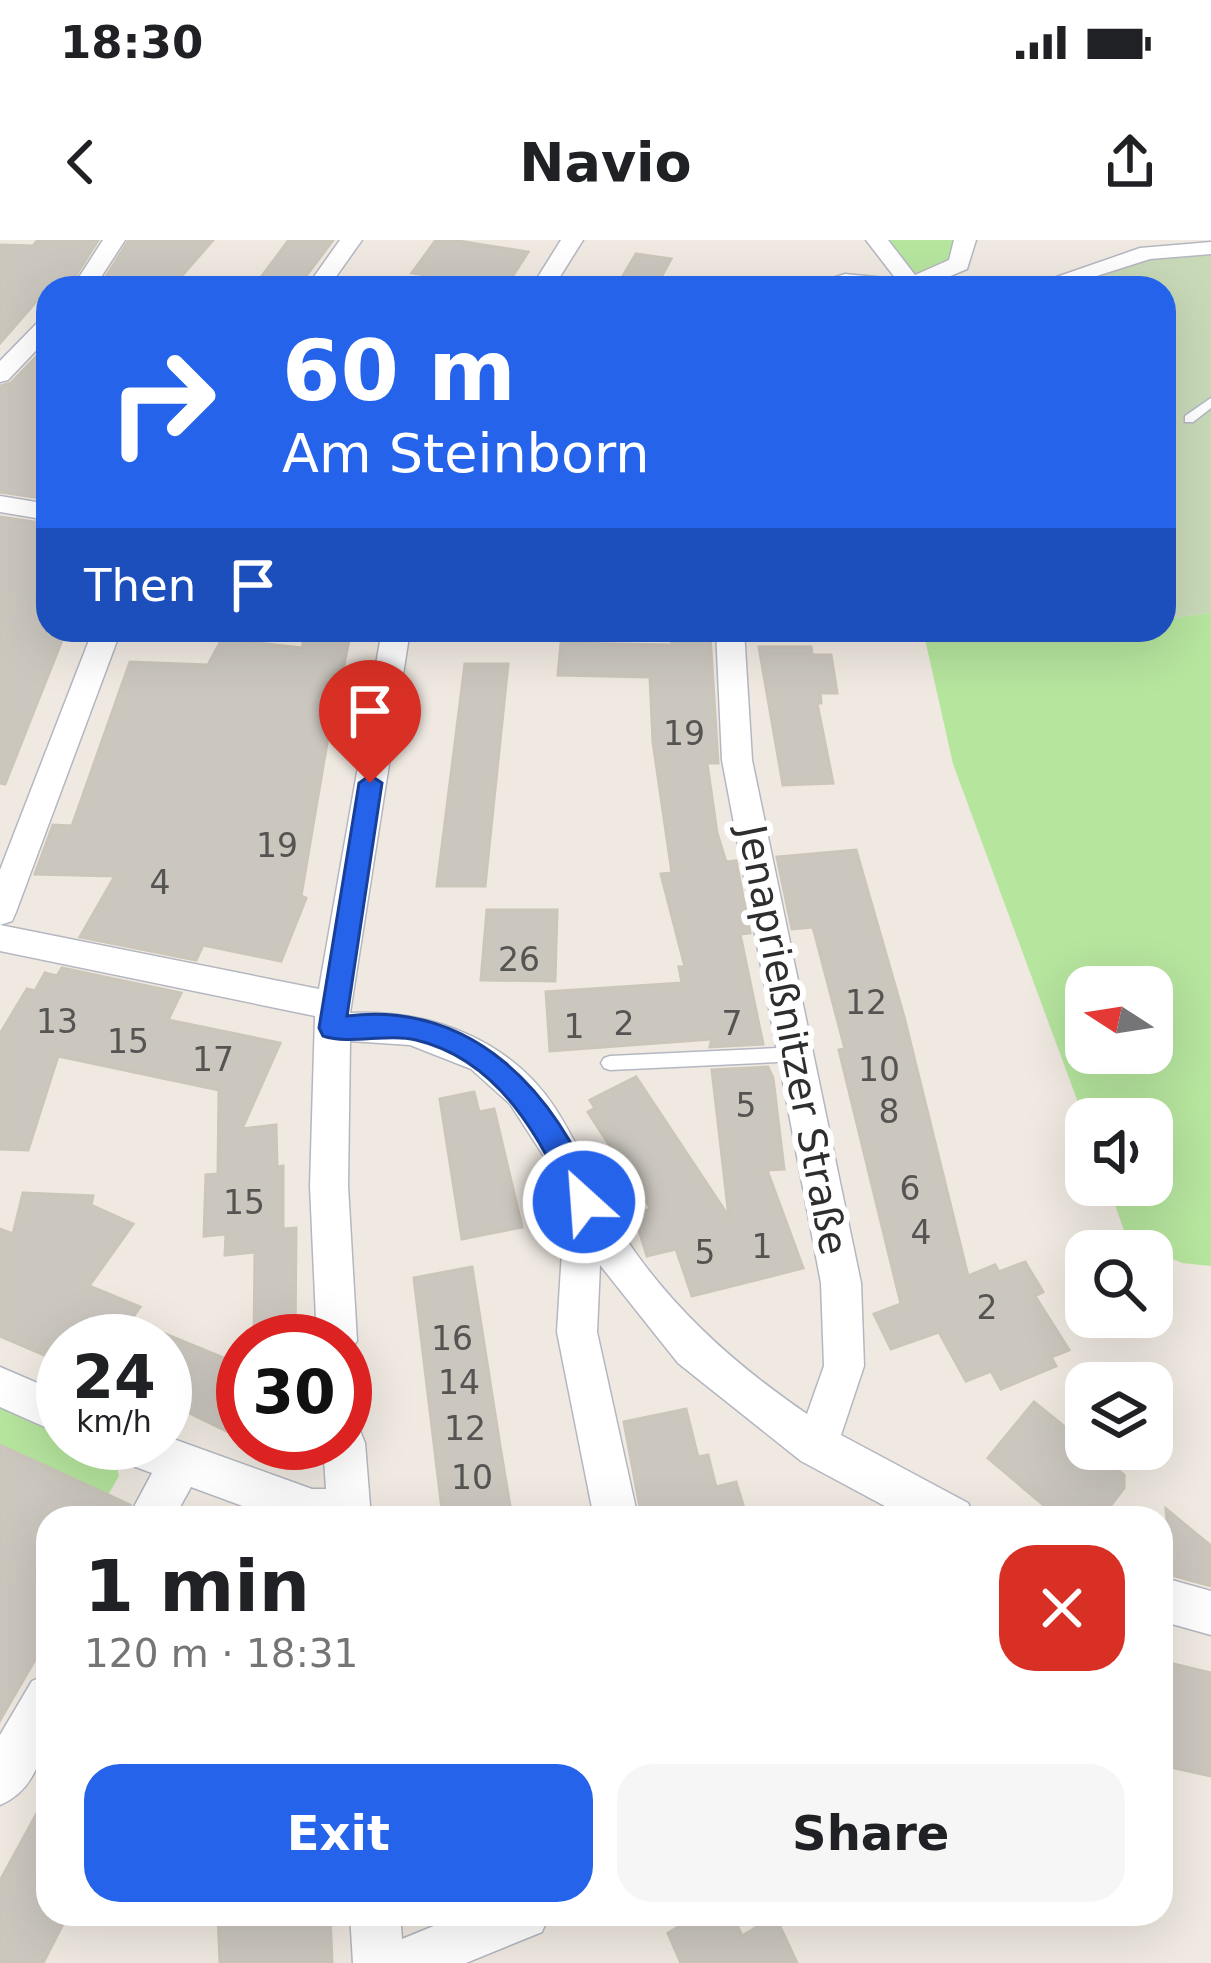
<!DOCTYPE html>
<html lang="en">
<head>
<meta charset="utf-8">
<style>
  :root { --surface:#fff; --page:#f6f6f6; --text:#202124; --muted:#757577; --accent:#2563eb }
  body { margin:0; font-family:"DejaVu Sans",sans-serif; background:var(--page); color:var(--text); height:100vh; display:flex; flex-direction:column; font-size:45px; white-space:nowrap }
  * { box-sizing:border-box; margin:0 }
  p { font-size:39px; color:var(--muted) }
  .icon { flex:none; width:66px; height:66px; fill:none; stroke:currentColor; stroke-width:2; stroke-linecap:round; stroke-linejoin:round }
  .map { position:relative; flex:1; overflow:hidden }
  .details { position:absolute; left:36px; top:1266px; width:1137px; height:420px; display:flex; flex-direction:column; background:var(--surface); border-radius:36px; box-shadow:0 12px 48px #0002 }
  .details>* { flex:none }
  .guide { position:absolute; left:36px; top:36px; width:1140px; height:366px; border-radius:36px; box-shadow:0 12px 48px #0002; background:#2563eb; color:#fff; overflow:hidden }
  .needle { width:78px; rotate:282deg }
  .fabs { position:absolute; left:1065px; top:726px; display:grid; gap:24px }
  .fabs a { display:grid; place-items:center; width:108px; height:108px; border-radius:24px; background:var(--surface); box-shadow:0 12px 48px #0002; font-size:60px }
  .speed { position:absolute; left:36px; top:1074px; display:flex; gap:24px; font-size:60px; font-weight:700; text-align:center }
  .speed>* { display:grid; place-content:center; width:156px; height:156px; border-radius:50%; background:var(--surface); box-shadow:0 12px 48px #0002; line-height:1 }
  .speed small { font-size:30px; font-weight:400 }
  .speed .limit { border:18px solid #d22; background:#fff; color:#111 }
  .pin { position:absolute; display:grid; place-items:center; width:102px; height:102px; color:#fff; margin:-123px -51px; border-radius:50% 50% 50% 0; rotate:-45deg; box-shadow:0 0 12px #0007 }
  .pin .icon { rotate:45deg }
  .me { position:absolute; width:132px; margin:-66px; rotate:334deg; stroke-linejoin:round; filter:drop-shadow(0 0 9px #0008) }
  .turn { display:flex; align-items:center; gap:42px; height:252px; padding:0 48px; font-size:54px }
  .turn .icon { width:156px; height:156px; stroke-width:2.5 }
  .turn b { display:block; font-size:84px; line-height:102px }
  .then { display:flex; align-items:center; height:114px; padding:0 48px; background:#0003; gap:24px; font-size:45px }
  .round { display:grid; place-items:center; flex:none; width:126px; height:126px; border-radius:36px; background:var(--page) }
  .summary { display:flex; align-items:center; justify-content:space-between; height:204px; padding:0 48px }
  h1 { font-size:72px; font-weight:700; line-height:90px }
  .cta { display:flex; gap:24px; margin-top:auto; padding:24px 48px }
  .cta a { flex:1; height:138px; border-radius:36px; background:var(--accent); color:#fff; font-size:48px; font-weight:700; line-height:138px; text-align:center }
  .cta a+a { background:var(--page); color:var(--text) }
  .status { display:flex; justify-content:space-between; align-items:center; height:84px; padding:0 60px; background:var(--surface); direction:ltr }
  .status svg { height:33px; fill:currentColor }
  header { display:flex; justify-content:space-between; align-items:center; height:156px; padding:0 48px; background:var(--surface); font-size:54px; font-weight:700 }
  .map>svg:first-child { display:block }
  .green { fill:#b6e59e; fill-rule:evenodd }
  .cemetery { fill:#c8d9b8 }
  .building { fill:#cbc7bf; stroke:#cbc5ba; stroke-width:3 }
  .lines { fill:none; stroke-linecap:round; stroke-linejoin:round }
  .lane-casing { stroke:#b4b7c1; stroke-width:3 }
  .street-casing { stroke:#b4b7c1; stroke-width:3 }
  .lane { fill:#fff; fill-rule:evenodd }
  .street { fill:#fff; fill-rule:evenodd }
  .route { fill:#2563eb; stroke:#184099; stroke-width:3 }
  .labels { text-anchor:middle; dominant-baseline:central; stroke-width:12; stroke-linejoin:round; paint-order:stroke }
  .number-label { font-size:33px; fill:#555452 }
  .street-label { font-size:39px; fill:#2e2e2e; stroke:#fff }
</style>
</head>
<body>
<div class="status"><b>18:30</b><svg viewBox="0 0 49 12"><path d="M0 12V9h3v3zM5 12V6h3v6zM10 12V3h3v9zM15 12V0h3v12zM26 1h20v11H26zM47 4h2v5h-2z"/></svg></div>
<header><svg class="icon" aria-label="back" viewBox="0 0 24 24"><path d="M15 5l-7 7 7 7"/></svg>Navio<svg class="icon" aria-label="share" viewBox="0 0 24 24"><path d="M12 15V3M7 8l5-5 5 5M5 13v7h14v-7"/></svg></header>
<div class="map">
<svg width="1211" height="1723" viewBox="0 0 1211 1723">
  <rect width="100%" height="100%" fill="#efe9e1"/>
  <!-- green -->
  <g class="green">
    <polygon points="877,0 965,0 959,24 912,44 813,48 910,44"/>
    <path d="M1211,373v653l-29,-3 -55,-24 -19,-54h44v-66h-66v5l-133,-360 -30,-134h241v-11zM1086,747h66v66h-66z"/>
    <polygon points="0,1147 63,1175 63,1203 102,1203 94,1217 117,1228 119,1236 108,1255 0,1216"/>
  </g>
  <!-- cemetery -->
  <polygon class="cemetery" points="1211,8 1211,373 1164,379 1164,48 1036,48 1148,13"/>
  <!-- building -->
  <g class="building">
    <polygon points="38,0 98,0 68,48 48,48 0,103 0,5 33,6"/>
    <polygon points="129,0 213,0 171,48 99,48"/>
    <polygon points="289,0 333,0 297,48 253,48"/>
    <polygon points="436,0 452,0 528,12 505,48 412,33"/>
    <polygon points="636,14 671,19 655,48 616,48"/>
    <polygon points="37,116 48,118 48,259 0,252 0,146 11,143"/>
    <polygon points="0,277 48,284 46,395 64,395 5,544 0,543"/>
    <polygon points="306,390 351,390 342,435 351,435 340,491 329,491 301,656 306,658 281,721 203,705 196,720 80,697 115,636 35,634 53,585 72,586 130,422 208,425 222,399 302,408"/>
    <polygon points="671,394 710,394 718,523 707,523 717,593 726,622 736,621 750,693 740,694 763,804 710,807 712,799 550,811 546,752 682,743 679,727 685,727 661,634 672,633 653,502 650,437 558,435 561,403 672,405"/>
    <polygon points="759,407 811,407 812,415 831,415 837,453 820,453 821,463 817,463 833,543 783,545"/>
    <polygon points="465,424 508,424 485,646 437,646"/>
    <polygon points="856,610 904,777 968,1036 995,1025 999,1032 1025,1022 1043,1052 1035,1056 1069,1110 1051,1117 1056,1126 1001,1149 991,1131 966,1141 939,1092 891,1109 874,1074 901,1064 839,810 845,809 813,687 792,689 777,617"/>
    <polygon points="487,670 557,670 555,741 481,740"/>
    <polygon points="62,728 181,753 168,780 280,803 242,889 276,885 277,927 283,926 283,989 296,988 295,1101 254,1101 255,1012 225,1015 226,994 204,996 206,935 218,934 219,850 58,816 28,910 0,909 0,794 27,749 35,751 45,733 57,736"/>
    <polygon points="768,827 773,838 784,929 767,930 803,1028 692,1056 676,1009 647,1016 634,974 651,969 588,872 595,868 590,860 636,837 729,977 712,830"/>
    <polygon points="474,852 479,872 494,869 522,987 462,999 440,859"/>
    <polygon points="23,953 93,956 91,965 133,984 89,1046 140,1067 116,1101 63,1101 63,1123 0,1096 0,989 13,994"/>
    <polygon points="472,1027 500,1206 512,1278 443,1278 414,1038"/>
    <polygon points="165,1094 243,1126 243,1199 165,1161"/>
    <polygon points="1034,1162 1124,1235 1124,1248 1101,1278 1059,1278 988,1218"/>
    <polygon points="686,1169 698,1217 708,1215 716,1247 736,1242 747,1278 642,1278 624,1182"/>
    <polygon points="0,1205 130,1265 124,1278 48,1278 48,1397 0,1480"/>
    <polygon points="1166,1269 1211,1306 1211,1346 1172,1335"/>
    <polygon points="1161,1421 1211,1433 1211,1536 1161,1525"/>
    <polygon points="48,1553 48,1674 68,1674 43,1723 0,1723 0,1641"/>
    <polygon points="218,1674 330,1674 332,1723 220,1723"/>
    <polygon points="700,1674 732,1674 742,1696 775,1676 797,1723 681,1723 668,1693"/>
  </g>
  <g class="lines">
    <defs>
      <g id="lane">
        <polygon points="1211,158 1211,168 1193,182 1185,182 1185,176"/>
        <polygon points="798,807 804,809 807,814 804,819 798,821 610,830 604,828 601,823 604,818 610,816"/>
      </g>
      <g id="street">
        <polygon points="103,0 125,0 94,48 72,48"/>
        <polygon points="340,0 362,0 328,48 306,48"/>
        <polygon points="561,0 583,0 553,48 531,48"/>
        <polygon points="866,0 888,0 915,35 949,20 954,0 976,0 967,29 929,45 931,48 802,48 845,34 896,39"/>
        <polygon points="1211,2 1211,14 1150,19 1059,48 1025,48 1140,8"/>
        <polygon points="48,78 48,98 8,140 0,142 0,121 40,80"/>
        <polygon points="0,256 48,264 48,280 0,272"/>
        <polygon points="93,390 121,390 16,672 12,681 0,685 0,630"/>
        <path d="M382,390h28l-60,383c80,-4 161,27 205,95 30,46 48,99 80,144 47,66 106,117 172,162l17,-48 -3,-83 -99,-523 -6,-130h28l8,130 109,523 3,83 -23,69 127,68 7,15h-68l-106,-57 -123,-98 -78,-98 -3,67 41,186h-44l-37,-186 8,-130 -20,-44 -35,-54 -39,-35 -61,-24 -60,-4 -2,145 9,155 -12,16v-16h-28l-7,-155 5,-170 -315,-65v-26l319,64z"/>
        <polygon points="0,1127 63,1154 63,1195 0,1167"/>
        <polygon points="345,1183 359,1188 365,1203 371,1278 275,1278 191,1247 174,1278 128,1278 152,1233 111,1218 105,1203 165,1203 165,1196 312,1249 326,1249 323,1203 345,1203"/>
        <polygon points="1161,1337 1211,1351 1211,1395 1161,1381"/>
        <path d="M48,1434c0,46 2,110 -48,131v-70l32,-54z"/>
        <polygon points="350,1674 400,1674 402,1699 463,1674 549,1674 542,1692 466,1723 353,1723"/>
      </g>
    </defs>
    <!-- lane casing -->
    <use href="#lane" class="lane-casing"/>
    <!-- street casing -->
    <use href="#street" class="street-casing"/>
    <!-- lane -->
    <use href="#lane" class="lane"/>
    <!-- street -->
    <use href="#street" class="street"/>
  </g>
  <!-- route -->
  <path class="route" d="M370,535l12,8 -35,233c128,-15 209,77 252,186l-4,9 -11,4 -10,-4c-33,-72 -74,-151 -158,-171 -30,-7 -65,5 -93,-4l-4,-8 40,-245z"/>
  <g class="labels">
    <!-- number labels -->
    <g class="number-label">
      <text x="684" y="493">19</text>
      <text x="277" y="605">19</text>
      <text x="160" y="642">4</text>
      <text x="519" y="719">26</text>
      <text x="866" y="762">12</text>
      <text x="57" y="781">13</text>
      <text x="624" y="783">2</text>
      <text x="732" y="783">7</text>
      <text x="574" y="786">1</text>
      <text x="128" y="801">15</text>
      <text x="213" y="819">17</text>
      <text x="879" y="829">10</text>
      <text x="746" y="865">5</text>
      <text x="889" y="871">8</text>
      <text x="910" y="948">6</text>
      <text x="244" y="962">15</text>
      <text x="921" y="992">4</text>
      <text x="762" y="1006">1</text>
      <text x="705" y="1012">5</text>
      <text x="987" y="1067">2</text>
      <text x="452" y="1098">16</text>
      <text x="459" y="1142">14</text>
      <text x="465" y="1188">12</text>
      <text x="472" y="1237">10</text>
    </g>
    <!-- street labels -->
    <g class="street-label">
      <text transform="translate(793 800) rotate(79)">Jenaprießnitzer Straße</text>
    </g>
  </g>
</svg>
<div class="fabs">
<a><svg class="needle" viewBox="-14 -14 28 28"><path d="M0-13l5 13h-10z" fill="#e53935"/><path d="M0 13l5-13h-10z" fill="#757577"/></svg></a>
<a><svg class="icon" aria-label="sound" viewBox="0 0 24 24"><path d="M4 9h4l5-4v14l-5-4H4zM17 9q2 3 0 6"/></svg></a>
<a><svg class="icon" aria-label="search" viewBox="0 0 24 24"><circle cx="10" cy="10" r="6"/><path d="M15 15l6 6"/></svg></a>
<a><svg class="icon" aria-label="layers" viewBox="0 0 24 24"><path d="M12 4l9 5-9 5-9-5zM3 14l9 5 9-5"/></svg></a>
</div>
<div class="speed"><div>24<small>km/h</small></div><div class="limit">30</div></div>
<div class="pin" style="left:370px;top:543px;background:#d93025"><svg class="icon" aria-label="arrive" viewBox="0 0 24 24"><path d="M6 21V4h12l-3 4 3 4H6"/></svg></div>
<svg class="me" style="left:584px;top:962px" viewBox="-20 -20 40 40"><circle r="17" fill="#2563eb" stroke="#fff" stroke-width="3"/><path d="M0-11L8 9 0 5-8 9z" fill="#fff"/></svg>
<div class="guide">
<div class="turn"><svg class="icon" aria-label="right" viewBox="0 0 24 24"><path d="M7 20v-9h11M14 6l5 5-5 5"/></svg><div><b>60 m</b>Am Steinborn</div></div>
<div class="then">Then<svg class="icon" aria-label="arrive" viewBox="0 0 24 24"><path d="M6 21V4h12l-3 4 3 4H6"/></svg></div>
</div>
<section class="details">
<div class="summary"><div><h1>1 min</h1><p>120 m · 18:31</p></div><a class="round" style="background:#d93025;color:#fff"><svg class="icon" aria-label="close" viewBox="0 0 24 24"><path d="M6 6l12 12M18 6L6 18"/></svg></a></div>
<div class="cta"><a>Exit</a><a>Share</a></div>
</section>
</div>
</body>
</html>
